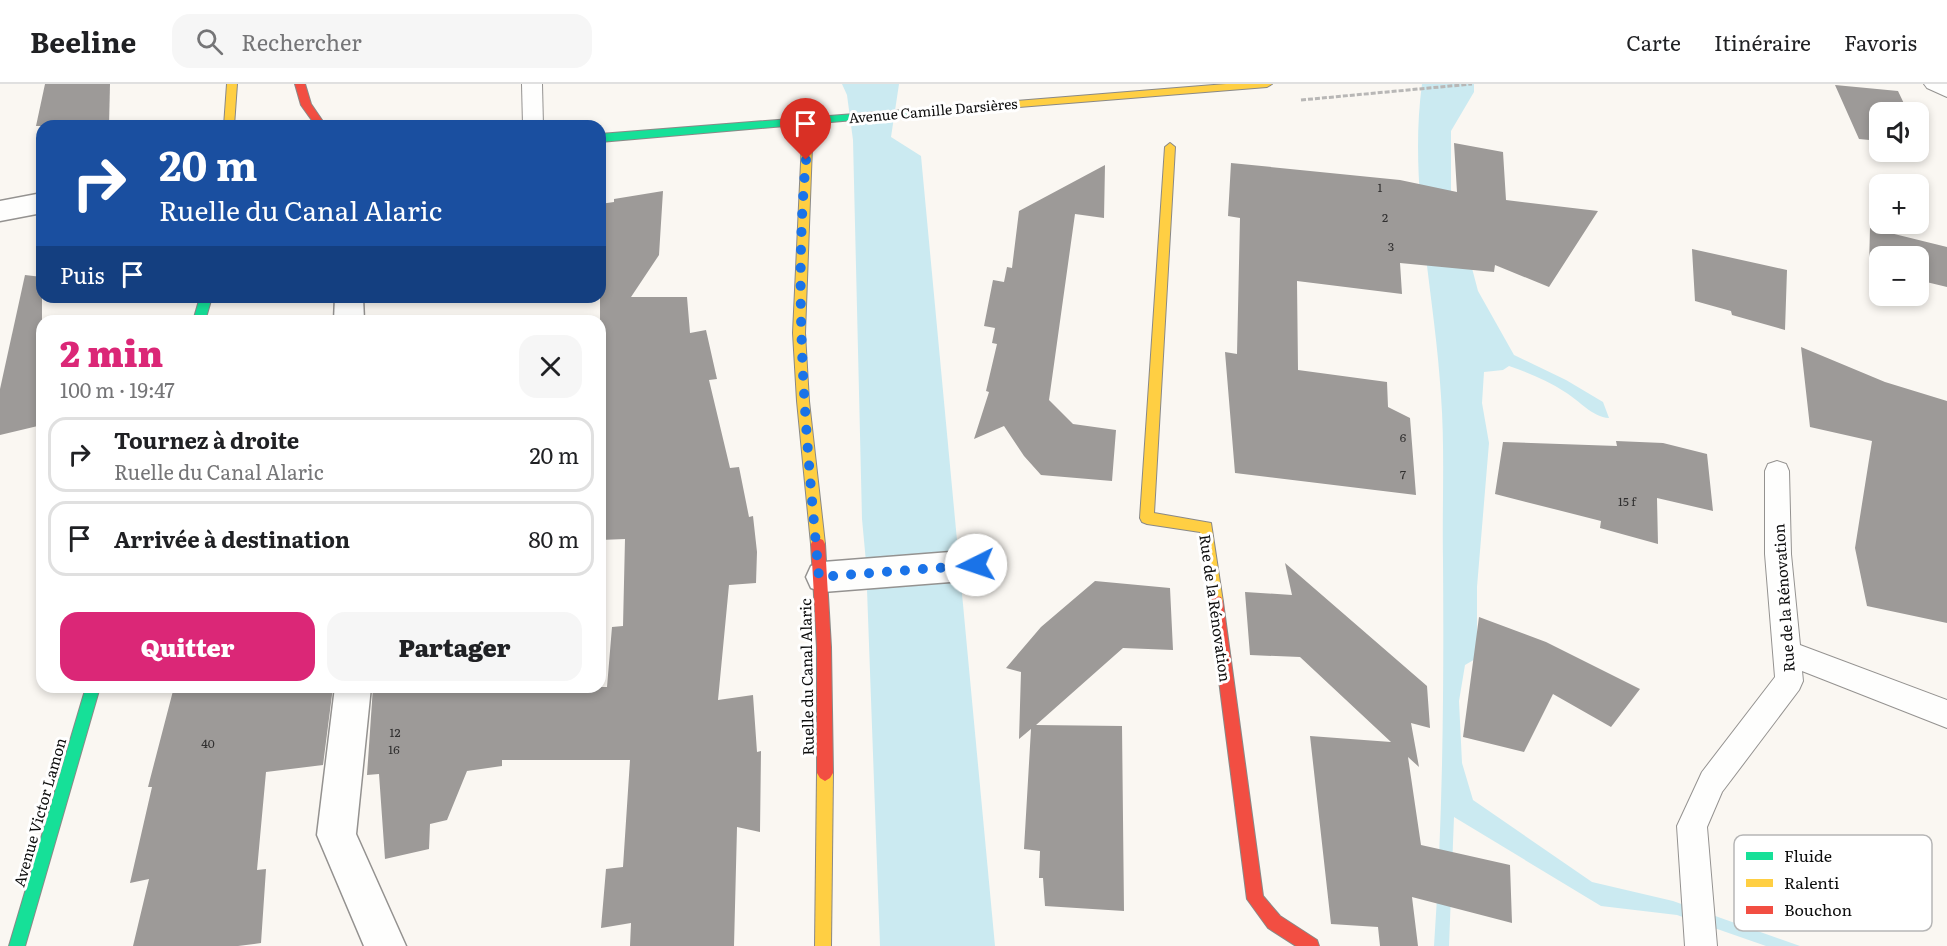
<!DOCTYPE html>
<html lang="fr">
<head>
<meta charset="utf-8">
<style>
  :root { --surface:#fff; --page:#f6f6f6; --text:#202124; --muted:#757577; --line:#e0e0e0; --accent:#db2777 }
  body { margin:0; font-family:Literata,serif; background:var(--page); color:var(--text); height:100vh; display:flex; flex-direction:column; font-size:22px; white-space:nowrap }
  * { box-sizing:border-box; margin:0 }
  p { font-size:20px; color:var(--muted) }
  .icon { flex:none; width:33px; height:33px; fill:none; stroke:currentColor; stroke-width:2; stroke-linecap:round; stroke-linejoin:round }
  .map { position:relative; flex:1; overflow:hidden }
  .drawer { position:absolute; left:36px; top:231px; width:570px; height:378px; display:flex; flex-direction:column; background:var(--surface); border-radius:18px; box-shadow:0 3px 9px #0003 }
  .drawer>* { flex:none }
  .top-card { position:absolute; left:36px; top:36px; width:570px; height:183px; border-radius:18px; box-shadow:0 3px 9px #0003; background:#1a4fa0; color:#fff; overflow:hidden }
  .tools { position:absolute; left:1869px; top:18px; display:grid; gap:12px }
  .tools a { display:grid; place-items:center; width:60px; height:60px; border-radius:12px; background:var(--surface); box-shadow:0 3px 9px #0003; font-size:30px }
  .pin { position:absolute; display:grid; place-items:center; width:51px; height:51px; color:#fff; margin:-62px -26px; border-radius:50% 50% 50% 0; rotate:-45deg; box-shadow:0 0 6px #0007 }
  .pin .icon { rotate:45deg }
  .me { position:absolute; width:66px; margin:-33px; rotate:266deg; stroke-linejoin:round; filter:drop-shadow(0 0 4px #0008) }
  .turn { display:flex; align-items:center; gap:21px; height:126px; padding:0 24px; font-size:27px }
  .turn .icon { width:78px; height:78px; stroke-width:2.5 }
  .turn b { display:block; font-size:42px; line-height:51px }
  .then { display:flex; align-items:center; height:57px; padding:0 24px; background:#0003; gap:12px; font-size:22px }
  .round { display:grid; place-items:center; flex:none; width:63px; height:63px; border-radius:18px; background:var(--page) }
  .head { display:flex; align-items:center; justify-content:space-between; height:102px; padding:0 24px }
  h1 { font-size:36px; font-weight:800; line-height:45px; color:var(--accent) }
  .action { display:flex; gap:12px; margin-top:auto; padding:12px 24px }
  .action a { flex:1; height:69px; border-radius:18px; background:var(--accent); color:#fff; font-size:24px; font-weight:800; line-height:69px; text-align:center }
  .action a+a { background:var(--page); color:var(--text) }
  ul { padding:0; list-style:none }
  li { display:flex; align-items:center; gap:18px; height:75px; margin:0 12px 9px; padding:0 12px; border:3px solid var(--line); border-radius:18px }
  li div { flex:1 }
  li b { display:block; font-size:22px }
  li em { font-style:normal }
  header { display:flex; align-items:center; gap:36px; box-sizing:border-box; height:84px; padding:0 30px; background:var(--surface); border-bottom:2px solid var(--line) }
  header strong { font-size:28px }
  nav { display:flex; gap:33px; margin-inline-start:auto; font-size:21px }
  .search { width:420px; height:54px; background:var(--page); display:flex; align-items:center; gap:15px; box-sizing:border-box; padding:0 21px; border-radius:18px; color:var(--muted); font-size:22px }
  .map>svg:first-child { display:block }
  .water { fill:#cbeaf1 }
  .building { fill:#9d9a98 }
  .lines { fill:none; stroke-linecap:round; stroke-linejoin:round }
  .lane-casing { stroke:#949290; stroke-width:2 }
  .street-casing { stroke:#949290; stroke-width:3 }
  .fast-casing { stroke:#8a8987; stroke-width:2 }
  .slow-casing { stroke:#8a8987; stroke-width:2 }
  .jam-casing { stroke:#8a8987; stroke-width:2 }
  .path { stroke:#b8b7b6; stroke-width:3; stroke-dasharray:5 2; stroke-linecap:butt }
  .lane { fill:#fefefd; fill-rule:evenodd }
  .street { fill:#fefefd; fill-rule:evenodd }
  .fast { fill:#16e098; fill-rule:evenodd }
  .slow { fill:#ffcf43; fill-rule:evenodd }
  .jam { fill:#f24e42; fill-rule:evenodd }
  .route { stroke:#1a73e8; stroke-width:10; stroke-dasharray:0 18 }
  .labels { text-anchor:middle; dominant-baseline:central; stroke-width:6; stroke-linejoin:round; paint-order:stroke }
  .number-label { font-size:12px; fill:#313030 }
  .far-street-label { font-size:14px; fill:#0d0d0d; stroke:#fff }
  .street-label { font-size:15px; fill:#0d0d0d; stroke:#fff }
  .key { fill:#fff; stroke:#b6b6b6; stroke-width:1.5 }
  .key-label { font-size:16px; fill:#0d0d0d }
</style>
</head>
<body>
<header>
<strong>Beeline</strong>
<div class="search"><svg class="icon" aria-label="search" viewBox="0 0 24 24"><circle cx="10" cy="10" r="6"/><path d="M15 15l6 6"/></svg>Rechercher</div>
<nav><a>Carte</a><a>Itinéraire</a><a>Favoris</a></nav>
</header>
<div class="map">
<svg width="1947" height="862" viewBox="0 0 1947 862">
  <rect width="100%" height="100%" fill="#faf7f2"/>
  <!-- water -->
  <g class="water">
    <polygon points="842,0 899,0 891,53 921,72 995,862 880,862 866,478 862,435 853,56 847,11"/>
    <path d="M1422,0h52v8l-23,39v73l12,30 15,57 36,64 52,25 37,22 6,16c-17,-1 -29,-17 -44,-26 -17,-11 -36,-19 -56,-26l-6,4 -19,2 -2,31 7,40 -12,144v71l-12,7 -6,36 3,62 11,37 119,82 81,19 127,45h-34l-89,-31 -76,-9 -147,-89 -5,129h-15c9,-128 10,-258 9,-386 -1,-54 2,-110 -2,-164 -6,-103 -33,-209 -19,-312z"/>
  </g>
  <!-- building -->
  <g class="building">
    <polygon points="45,0 110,0 109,42 36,42"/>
    <polygon points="1835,1 1898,7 1908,28 1880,28 1880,57 1859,55"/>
    <polygon points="1454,59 1503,68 1506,116 1598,127 1549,203 1495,181 1494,188 1400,179 1402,210 1297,197 1298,286 1387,298 1388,323 1410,334 1416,411 1235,389 1225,268 1237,270 1240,134 1228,132 1231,79 1400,96 1457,108"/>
    <polygon points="1105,81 1104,134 1075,130 1049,316 1073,340 1116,346 1112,397 1041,391 1024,372 1004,342 974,355 989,308 986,307 997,260 992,259 995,244 984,242 993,196 1004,198 1007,183 1012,184 1019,127"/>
    <polygon points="663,107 659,171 631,213 687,213 690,249 706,246 717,295 709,296 730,384 739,383 749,433 753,432 757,468 756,499 729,501 718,616 753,611 757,668 761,667 760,748 737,743 734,862 630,862 631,839 601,844 606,785 623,783 630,676 502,676 502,682 467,687 447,736 430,740 429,765 385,775 379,690 367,691 373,603 607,603 612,543 623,542 625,455 600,456 600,120 614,118 614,115"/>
    <polygon points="1870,144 1947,163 1947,203 1918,196 1918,172 1880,172 1880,186 1869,183"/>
    <polygon points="1692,165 1787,186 1785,246 1732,231 1731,227 1695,217"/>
    <polygon points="25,191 42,193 42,341 0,351 0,305"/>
    <polygon points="1801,263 1885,298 1947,317 1947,539 1867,522 1855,464 1872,357 1810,343"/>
    <polygon points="1616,357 1663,359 1707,370 1713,427 1657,414 1658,460 1600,444 1601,437 1495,410 1503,358 1617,362"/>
    <polygon points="1285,479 1427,602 1430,644 1411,639 1419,683 1408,673 1421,761 1510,781 1512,839 1412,813 1418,862 1380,862 1378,843 1331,840 1310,652 1391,658 1300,573 1250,571 1245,508 1292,511"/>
    <polygon points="1095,497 1170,504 1173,566 1123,564 1036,641 1122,642 1124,827 1045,822 1043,794 1039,794 1040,767 1024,765 1031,645 1019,655 1021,588 1006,584 1041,543"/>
    <polygon points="1479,533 1546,558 1640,605 1611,643 1553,610 1524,668 1463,653"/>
    <polygon points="174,603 333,603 323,681 266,688 257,786 266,785 261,859 238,862 133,862 149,795 130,799 152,703 148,703"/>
  </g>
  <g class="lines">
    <defs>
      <g id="lane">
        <polygon points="522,0 542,0 543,42 523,42"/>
        <polygon points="1924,0 1947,0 1947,13 1927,4"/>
        <polygon points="1777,377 1786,380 1789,387 1791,470 1800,561 1947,616 1947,644 1802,587 1803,597 1799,606 1722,708 1707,743 1717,862 1685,862 1677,742 1702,688 1775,593 1765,470 1765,387 1768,380"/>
      </g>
      <g id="street">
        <polygon points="42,109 42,129 0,137 0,117"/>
        <polygon points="335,213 363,213 364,237 334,237"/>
        <polygon points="976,466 988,470 993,481 988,492 976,496 823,508 811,504 806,493 811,482 823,478"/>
        <polygon points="335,603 371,603 356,750 406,862 364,862 317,751"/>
      </g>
      <g id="fast">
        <polygon points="931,24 935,25 935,29 600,58 600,50"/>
        <polygon points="200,213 212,213 205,237 193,237"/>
        <polygon points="86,603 100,603 25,862 9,862"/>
      </g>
      <g id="slow">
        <polygon points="227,0 237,0 234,42 224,42"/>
        <polygon points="1226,0 1272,0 1267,3 931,30 926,27 931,24"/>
        <polygon points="808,33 813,36 805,249 809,317 825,460 823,464 818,466 813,464 811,460 797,317 793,249 803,36"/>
        <polygon points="1170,59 1175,63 1154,429 1211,439 1223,518 1221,523 1216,524 1211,523 1209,518 1200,448 1147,440 1142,438 1140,434 1165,63"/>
        <polygon points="825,681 830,684 833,689 831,862 815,862 817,689 820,684"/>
      </g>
      <g id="jam">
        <polygon points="295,0 305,0 311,20 326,42 316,42 301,21"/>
        <polygon points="818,454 823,456 825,460 831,563 833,689 830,694 825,697 820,694 817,689 817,563 811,460 813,456"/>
        <polygon points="1216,512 1221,513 1223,518 1263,812 1280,832 1317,856 1319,862 1296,862 1268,844 1247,815 1209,518 1211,513"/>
      </g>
    </defs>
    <!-- lane casing -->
    <use href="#lane" class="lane-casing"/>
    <!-- street casing -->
    <use href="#street" class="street-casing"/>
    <!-- fast casing -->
    <use href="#fast" class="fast-casing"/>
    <!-- slow casing -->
    <use href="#slow" class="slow-casing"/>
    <!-- jam casing -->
    <use href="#jam" class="jam-casing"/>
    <!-- path -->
    <polyline class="path" points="1301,16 1472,0"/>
    <!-- lane -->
    <use href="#lane" class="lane"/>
    <!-- street -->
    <use href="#street" class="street"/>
    <!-- fast -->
    <use href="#fast" class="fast"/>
    <!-- slow -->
    <use href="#slow" class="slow"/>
    <!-- jam -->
    <use href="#jam" class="jam"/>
  </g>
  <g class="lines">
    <!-- route -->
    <path class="route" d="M806,76c-13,140 0,277 13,417l157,-12"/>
  </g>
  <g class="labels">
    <!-- number labels -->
    <g class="number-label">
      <text x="1380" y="103">1</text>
      <text x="1385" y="133">2</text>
      <text x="1391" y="162">3</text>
      <text x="1403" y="353">6</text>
      <text x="1403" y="390">7</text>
      <text x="1627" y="417">15 f</text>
      <text x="395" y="648">12</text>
      <text x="208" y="659">40</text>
      <text x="394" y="665">16</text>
    </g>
    <!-- far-street labels -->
    <g class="far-street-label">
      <text transform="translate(933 26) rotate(-5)">Avenue Camille Darsières</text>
    </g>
    <!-- street labels -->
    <g class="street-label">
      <text transform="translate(1783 514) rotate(-94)">Rue de la Rénovation</text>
      <text transform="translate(1216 524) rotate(82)">Rue de la Rénovation</text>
      <text transform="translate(806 593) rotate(-91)">Ruelle du Canal Alaric</text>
      <text transform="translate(39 728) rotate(-74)">Avenue Victor Lamon</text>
    </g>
  </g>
  <!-- legend -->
  <rect x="1734" y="751" width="198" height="96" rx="9" class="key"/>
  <rect x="1746" y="768" width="27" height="8" fill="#16e098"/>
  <rect x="1746" y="795" width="27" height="8" fill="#ffcf43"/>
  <rect x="1746" y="822" width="27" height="8" fill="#f24e42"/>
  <g class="key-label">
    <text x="1784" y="778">Fluide</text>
    <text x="1784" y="805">Ralenti</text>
    <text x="1784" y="832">Bouchon</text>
  </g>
</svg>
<div class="tools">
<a><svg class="icon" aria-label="sound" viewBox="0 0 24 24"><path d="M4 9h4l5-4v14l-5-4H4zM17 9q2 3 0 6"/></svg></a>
<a>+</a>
<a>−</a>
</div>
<div class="pin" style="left:806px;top:76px;background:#d93025"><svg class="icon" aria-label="arrive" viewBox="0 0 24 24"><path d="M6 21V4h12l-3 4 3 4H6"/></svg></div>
<svg class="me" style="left:976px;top:481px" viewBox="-20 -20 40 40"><circle r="19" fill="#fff"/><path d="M0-13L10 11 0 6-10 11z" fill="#1a73e8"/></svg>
<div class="top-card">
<div class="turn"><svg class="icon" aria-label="right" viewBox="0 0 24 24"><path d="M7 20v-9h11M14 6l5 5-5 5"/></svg><div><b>20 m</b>Ruelle du Canal Alaric</div></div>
<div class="then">Puis<svg class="icon" aria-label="arrive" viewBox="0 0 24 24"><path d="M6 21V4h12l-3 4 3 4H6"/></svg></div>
</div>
<section class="drawer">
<div class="head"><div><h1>2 min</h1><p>100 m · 19:47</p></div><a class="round"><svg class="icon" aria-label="close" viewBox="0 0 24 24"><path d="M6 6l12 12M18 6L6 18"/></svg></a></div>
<ul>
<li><svg class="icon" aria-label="right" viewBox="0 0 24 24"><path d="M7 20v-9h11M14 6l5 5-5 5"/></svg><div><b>Tournez à droite</b><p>Ruelle du Canal Alaric</p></div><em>20 m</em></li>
<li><svg class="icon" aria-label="arrive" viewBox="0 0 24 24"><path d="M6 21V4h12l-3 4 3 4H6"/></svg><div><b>Arrivée à destination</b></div><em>80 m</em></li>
</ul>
<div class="action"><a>Quitter</a><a>Partager</a></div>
</section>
</div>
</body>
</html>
